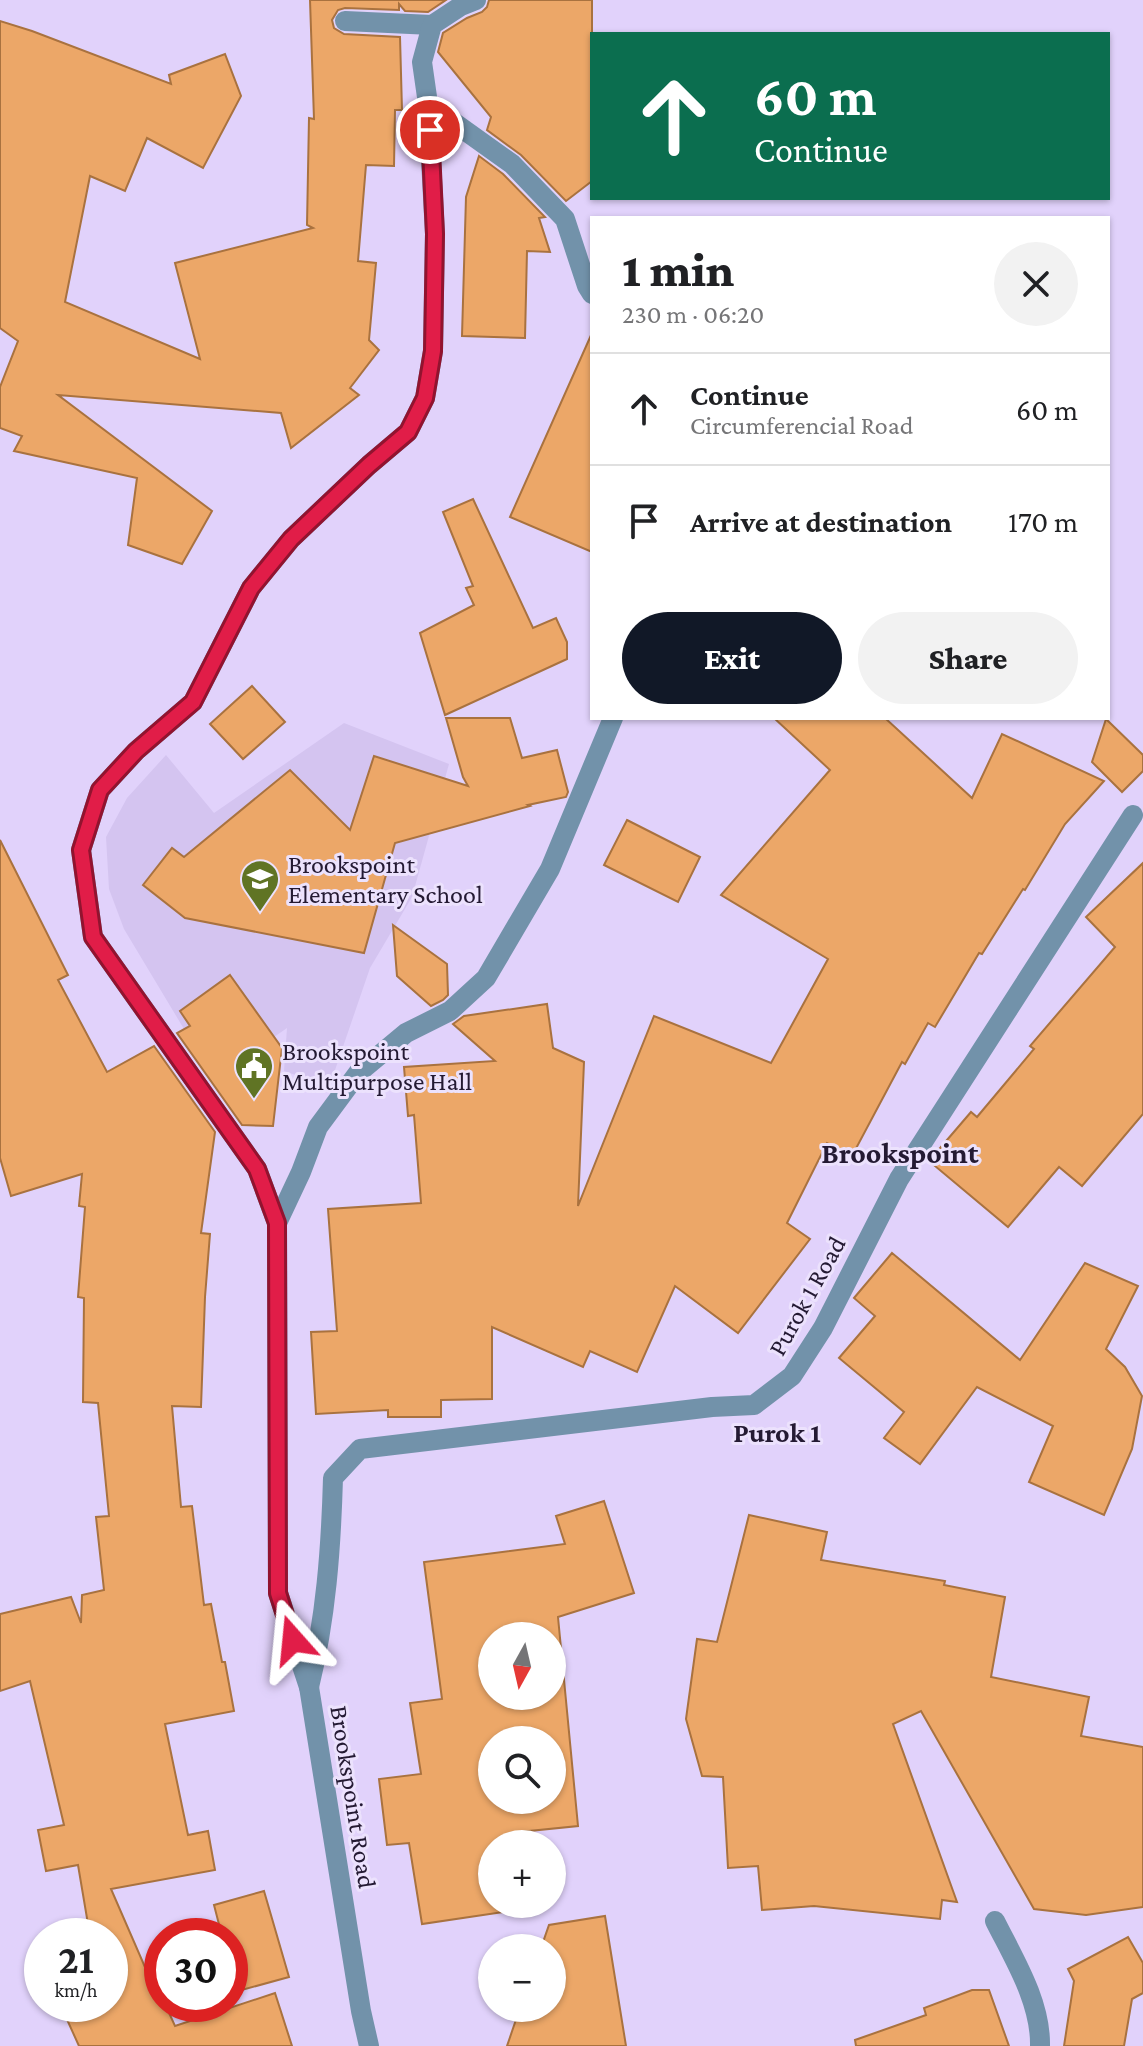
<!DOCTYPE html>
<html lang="en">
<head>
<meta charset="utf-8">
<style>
  :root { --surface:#fff; --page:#f2f2f2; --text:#202124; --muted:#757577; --line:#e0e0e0; --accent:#111827 }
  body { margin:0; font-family:"Crimson Pro",serif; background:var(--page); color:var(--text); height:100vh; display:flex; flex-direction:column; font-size:30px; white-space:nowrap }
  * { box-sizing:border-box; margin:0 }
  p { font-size:26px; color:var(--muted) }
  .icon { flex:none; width:44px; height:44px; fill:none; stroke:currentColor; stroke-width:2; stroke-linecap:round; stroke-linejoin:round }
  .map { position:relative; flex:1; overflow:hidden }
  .sheet { position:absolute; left:590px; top:216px; width:520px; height:504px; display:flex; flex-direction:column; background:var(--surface); border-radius:0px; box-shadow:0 2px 6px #0004 }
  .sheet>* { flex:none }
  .hud { position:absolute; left:590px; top:32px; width:520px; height:168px; border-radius:0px; box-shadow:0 2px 6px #0004; background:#0b6e4f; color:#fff; overflow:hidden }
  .needle { width:52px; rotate:188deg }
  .controls { position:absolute; left:478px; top:1622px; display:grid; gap:16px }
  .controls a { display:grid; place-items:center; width:88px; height:88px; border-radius:50%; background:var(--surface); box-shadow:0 2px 6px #0004; font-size:40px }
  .speed { position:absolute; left:24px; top:1918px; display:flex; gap:16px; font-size:40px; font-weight:700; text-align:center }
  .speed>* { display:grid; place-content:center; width:104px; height:104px; border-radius:50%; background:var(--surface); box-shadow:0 2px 6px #0004; line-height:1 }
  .speed small { font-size:20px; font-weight:400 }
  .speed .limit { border:12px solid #d22; background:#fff; color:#111 }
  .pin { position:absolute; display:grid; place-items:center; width:68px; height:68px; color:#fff; margin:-34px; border:4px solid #fff; border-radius:50%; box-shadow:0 2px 8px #0007 }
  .me { position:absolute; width:88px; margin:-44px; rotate:342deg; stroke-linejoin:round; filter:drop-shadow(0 0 6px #0008) }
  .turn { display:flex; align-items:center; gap:28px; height:168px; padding:0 32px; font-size:36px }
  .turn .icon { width:104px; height:104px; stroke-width:2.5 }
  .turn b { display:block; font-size:56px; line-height:68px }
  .round { display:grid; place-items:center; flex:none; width:84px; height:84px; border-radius:42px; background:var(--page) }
  .overview { display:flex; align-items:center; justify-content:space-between; height:136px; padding:0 32px }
  h1 { font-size:48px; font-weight:800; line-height:60px }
  .primary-button { display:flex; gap:16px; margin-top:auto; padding:16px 32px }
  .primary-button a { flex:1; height:92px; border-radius:48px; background:var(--accent); color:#fff; font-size:32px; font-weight:800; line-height:92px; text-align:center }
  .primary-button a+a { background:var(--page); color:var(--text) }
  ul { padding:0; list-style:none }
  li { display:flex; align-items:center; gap:24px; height:112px; padding:0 32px; border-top:2px solid var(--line) }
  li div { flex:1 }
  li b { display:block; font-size:30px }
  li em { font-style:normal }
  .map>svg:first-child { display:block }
  .built { fill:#d4c4f0 }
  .building { fill:#eca768; stroke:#a9723f; stroke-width:2; fill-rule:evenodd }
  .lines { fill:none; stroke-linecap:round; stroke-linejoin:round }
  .street { stroke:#7292aa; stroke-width:20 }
  .route-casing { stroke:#92132f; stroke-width:20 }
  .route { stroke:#e11d48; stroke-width:14 }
  .labels { text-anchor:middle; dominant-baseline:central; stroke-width:6; stroke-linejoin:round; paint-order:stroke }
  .poi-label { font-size:26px; fill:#241a33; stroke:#ece2fd; text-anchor:start }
  .street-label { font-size:26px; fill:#241a33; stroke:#ece2fd }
  .neighbourhood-label { font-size:28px; font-weight:bold; fill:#241a33; stroke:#ece2fd }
  .quarter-label { font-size:30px; font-weight:bold; fill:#241a33; stroke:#ece2fd }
</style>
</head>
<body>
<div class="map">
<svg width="1143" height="2046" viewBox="0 0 1143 2046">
  <rect width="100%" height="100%" fill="#e1d2fb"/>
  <!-- built -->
  <polygon class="built" points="344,723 449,764 412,897 370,968 334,1073 324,1085 284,1071 287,1028 214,1079 124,929 109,889 106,837 127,798 166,755 214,813"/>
  <!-- building -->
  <g class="building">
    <polygon points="310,0 446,0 428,12 405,11 399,4 399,10 345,8 338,10 332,20 334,28 344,34 400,37 402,110 395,110 394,166 366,165 358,261 376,263 369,340 379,350 350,388 359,395 291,448 281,413 58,395 212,511 182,564 128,545 137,478 14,451 22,436 0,428 0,387 18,341 0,328 0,21 32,31 171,84 169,75 225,54 241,96 203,168 147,138 125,191 90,176 65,302 200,359 175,263 313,228 307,225 309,118 314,119"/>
    <polygon points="489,0 592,0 592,181 566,201 521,155 487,130 491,117 438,52 443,33 467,18 482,12 487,7"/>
    <polygon points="479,156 503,174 545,217 539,218 550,252 527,251 525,338 462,336 466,197"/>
    <polygon points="592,333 592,552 510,517"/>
    <polygon points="473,499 533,628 556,618 567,642 567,659 445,715 420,633 474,605 466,588 473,586 443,512"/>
    <polygon points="252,686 285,722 243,759 210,724"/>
    <polygon points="446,718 510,718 522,758 557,750 568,792 566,797 528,805 530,806 395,843 364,953 185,918 143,885 172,848 184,857 290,770 350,830 374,756 468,786 463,777"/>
    <polygon points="774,718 885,718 972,798 1002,734 1104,781 1065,824 1025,890 1023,889 982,954 979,953 935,1027 928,1023 905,1064 902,1062 852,1156 827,1143 787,1223 810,1239 738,1333 675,1286 637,1372 590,1351 583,1367 492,1327 492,1399 441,1400 441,1417 388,1417 388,1410 316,1414 311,1332 337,1331 328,1209 421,1203 414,1115 408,1116 404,1067 495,1061 453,1024 464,1016 547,1004 553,1048 584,1062 578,1206 654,1016 771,1063 828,959 721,895 830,770"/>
    <polygon points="1106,719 1143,755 1143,771 1122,792 1092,762"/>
    <polygon points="627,820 700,857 678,902 604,865"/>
    <polygon points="0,840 68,975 58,980 107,1072 154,1046 215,1132 201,1233 210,1234 205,1297 201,1407 172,1406 181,1507 192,1506 204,1605 211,1604 222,1662 225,1662 234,1711 165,1724 188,1835 208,1831 215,1870 111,1889 161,2004 165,2004 175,2026 275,1993 292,2046 79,2046 60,2004 110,2004 110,1936 90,1936 78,1865 46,1871 38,1830 64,1825 30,1681 0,1691 0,1614 71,1597 81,1623 82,1595 104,1590 96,1517 109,1516 98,1403 83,1402 84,1298 78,1297 85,1207 79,1206 82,1174 11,1196 0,1158"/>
    <polygon points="1143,863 1143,1114 1082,1186 1059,1167 1008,1227 929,1161 971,1112 977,1117 1034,1049 1030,1046 1115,947 1086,917"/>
    <polygon points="393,925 447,964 448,995 443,1000 431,1006 397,976"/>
    <polygon points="230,975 282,1048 273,1126 242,1125 177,1033 190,1026 180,1011"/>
    <polygon points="892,1253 1020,1360 1085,1263 1138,1286 1106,1349 1125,1367 1142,1396 1132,1449 1104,1515 1029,1482 1053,1426 977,1387 920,1464 884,1438 904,1412 839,1358 875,1316 854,1298"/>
    <path d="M604,1501l30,92 -76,24 20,209 -68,7 2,11h-20v60h30l1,5 -101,15 -13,-81 -22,2 -8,-66 42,-5 -11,-71 32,-4 -18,-137 141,-18 -9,-28zM492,1636h60v60h-60zM492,1740h60v60h-60z"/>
    <polygon points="749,1515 827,1532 821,1560 945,1581 944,1585 1005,1597 991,1677 1089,1697 1081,1736 1143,1747 1143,1907 1086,1915 1034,1909 921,1711 893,1724 957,1902 942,1900 940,1919 814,1906 762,1910 758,1866 728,1868 723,1777 702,1776 686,1719 697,1639 717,1642"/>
    <polygon points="264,1891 289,1977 238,1991 230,1963 230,1936 222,1936 214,1905"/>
    <polygon points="605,1916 626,2046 507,2046 520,2008 552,2008 552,1948 541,1948 549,1925"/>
    <polygon points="1128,1937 1143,1963 1143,1993 1132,1999 1124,2046 1064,2046 1074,1981 1068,1969"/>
    <polygon points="972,1990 989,1990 1009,2046 856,2046 855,2040 926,2015 924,2008"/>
  </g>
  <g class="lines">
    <!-- street -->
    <g class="street">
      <polyline points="345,21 432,25"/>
      <polyline points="428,104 512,164 565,219 587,286 592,294"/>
      <polyline points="277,1223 301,1172 318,1127 358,1073 406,1033 450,1011 486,978 550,869 613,718"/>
      <path d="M309,1687c17,-69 22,-138 24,-209l27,-29 352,-42 42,-2 38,-29 31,-48 76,-149 234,-364"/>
      <path d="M995,1921c19,38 46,81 45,125"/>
      <polyline points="369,2046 361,2011 309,1687 278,1593 277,1223 257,1169 93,937 81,850 100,790 136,751 193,702 251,588 291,539 369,465 408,432 425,398 433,351 435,234 428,104 422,62 432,25 461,6 476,0"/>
    </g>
  </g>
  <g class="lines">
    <defs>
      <polyline id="route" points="293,1640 278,1593 277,1223 257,1169 93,937 81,850 100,790 136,751 193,702 251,588 291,539 369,465 408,432 425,398 433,351 435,234 430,130"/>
    </defs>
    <!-- route casing -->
    <use href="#route" class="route-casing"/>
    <!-- route -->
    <use href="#route" class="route"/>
  </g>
  <!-- icons -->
  <defs>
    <symbol id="school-pin" viewBox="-11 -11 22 30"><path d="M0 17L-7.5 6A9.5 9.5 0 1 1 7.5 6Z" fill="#607424" stroke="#ece2fd"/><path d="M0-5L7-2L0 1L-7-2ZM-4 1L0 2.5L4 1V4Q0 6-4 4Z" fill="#fff"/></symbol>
    <symbol id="civic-pin" viewBox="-11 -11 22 30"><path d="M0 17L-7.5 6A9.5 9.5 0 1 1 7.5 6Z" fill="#607424" stroke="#ece2fd"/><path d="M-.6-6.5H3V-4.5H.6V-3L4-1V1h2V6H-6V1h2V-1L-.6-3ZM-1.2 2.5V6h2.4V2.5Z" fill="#fff"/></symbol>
  </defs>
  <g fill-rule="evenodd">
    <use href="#school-pin" x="238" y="857" width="44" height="60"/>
    <use href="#civic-pin" x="232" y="1044" width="44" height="60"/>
  </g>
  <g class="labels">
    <!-- poi labels -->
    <g class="poi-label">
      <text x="288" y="864">Brookspoint<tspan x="288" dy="30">Elementary School</tspan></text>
      <text x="282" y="1051">Brookspoint<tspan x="282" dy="30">Multipurpose Hall</tspan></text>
    </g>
    <!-- street labels -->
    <g class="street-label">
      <text transform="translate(807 1296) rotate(-61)">Purok 1 Road</text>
      <text transform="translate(353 1797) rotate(81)">Brookspoint Road</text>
    </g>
    <!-- neighbourhood labels -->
    <g class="neighbourhood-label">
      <text x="777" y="1432">Purok 1</text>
    </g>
    <!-- quarter labels -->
    <g class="quarter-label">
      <text x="900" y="1152">Brookspoint</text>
    </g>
  </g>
</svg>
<div class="controls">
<a><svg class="needle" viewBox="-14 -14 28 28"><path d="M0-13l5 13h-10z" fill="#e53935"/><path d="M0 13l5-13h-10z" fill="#757577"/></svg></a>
<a><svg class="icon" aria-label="search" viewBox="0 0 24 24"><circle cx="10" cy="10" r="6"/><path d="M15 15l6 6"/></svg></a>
<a>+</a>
<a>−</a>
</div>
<div class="speed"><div>21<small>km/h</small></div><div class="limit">30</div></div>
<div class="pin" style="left:430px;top:130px;background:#d93025"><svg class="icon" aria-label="arrive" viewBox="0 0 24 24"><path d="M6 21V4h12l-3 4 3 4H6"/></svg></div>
<svg class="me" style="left:293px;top:1640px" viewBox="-20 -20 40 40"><path d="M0-17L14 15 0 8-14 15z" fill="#e11d48" stroke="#fff" stroke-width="4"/></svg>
<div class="hud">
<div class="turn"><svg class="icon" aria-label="ahead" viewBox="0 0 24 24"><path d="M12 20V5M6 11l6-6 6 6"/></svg><div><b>60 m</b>Continue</div></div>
</div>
<section class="sheet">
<div class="overview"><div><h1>1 min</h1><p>230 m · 06:20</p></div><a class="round"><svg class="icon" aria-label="close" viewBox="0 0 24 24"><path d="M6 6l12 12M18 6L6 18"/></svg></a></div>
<ul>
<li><svg class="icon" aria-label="ahead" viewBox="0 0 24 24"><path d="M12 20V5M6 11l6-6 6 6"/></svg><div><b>Continue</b><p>Circumferencial Road</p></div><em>60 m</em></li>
<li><svg class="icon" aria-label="arrive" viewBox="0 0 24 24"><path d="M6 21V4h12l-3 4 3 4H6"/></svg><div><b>Arrive at destination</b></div><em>170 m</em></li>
</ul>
<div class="primary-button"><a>Exit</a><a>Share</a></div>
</section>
</div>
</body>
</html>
